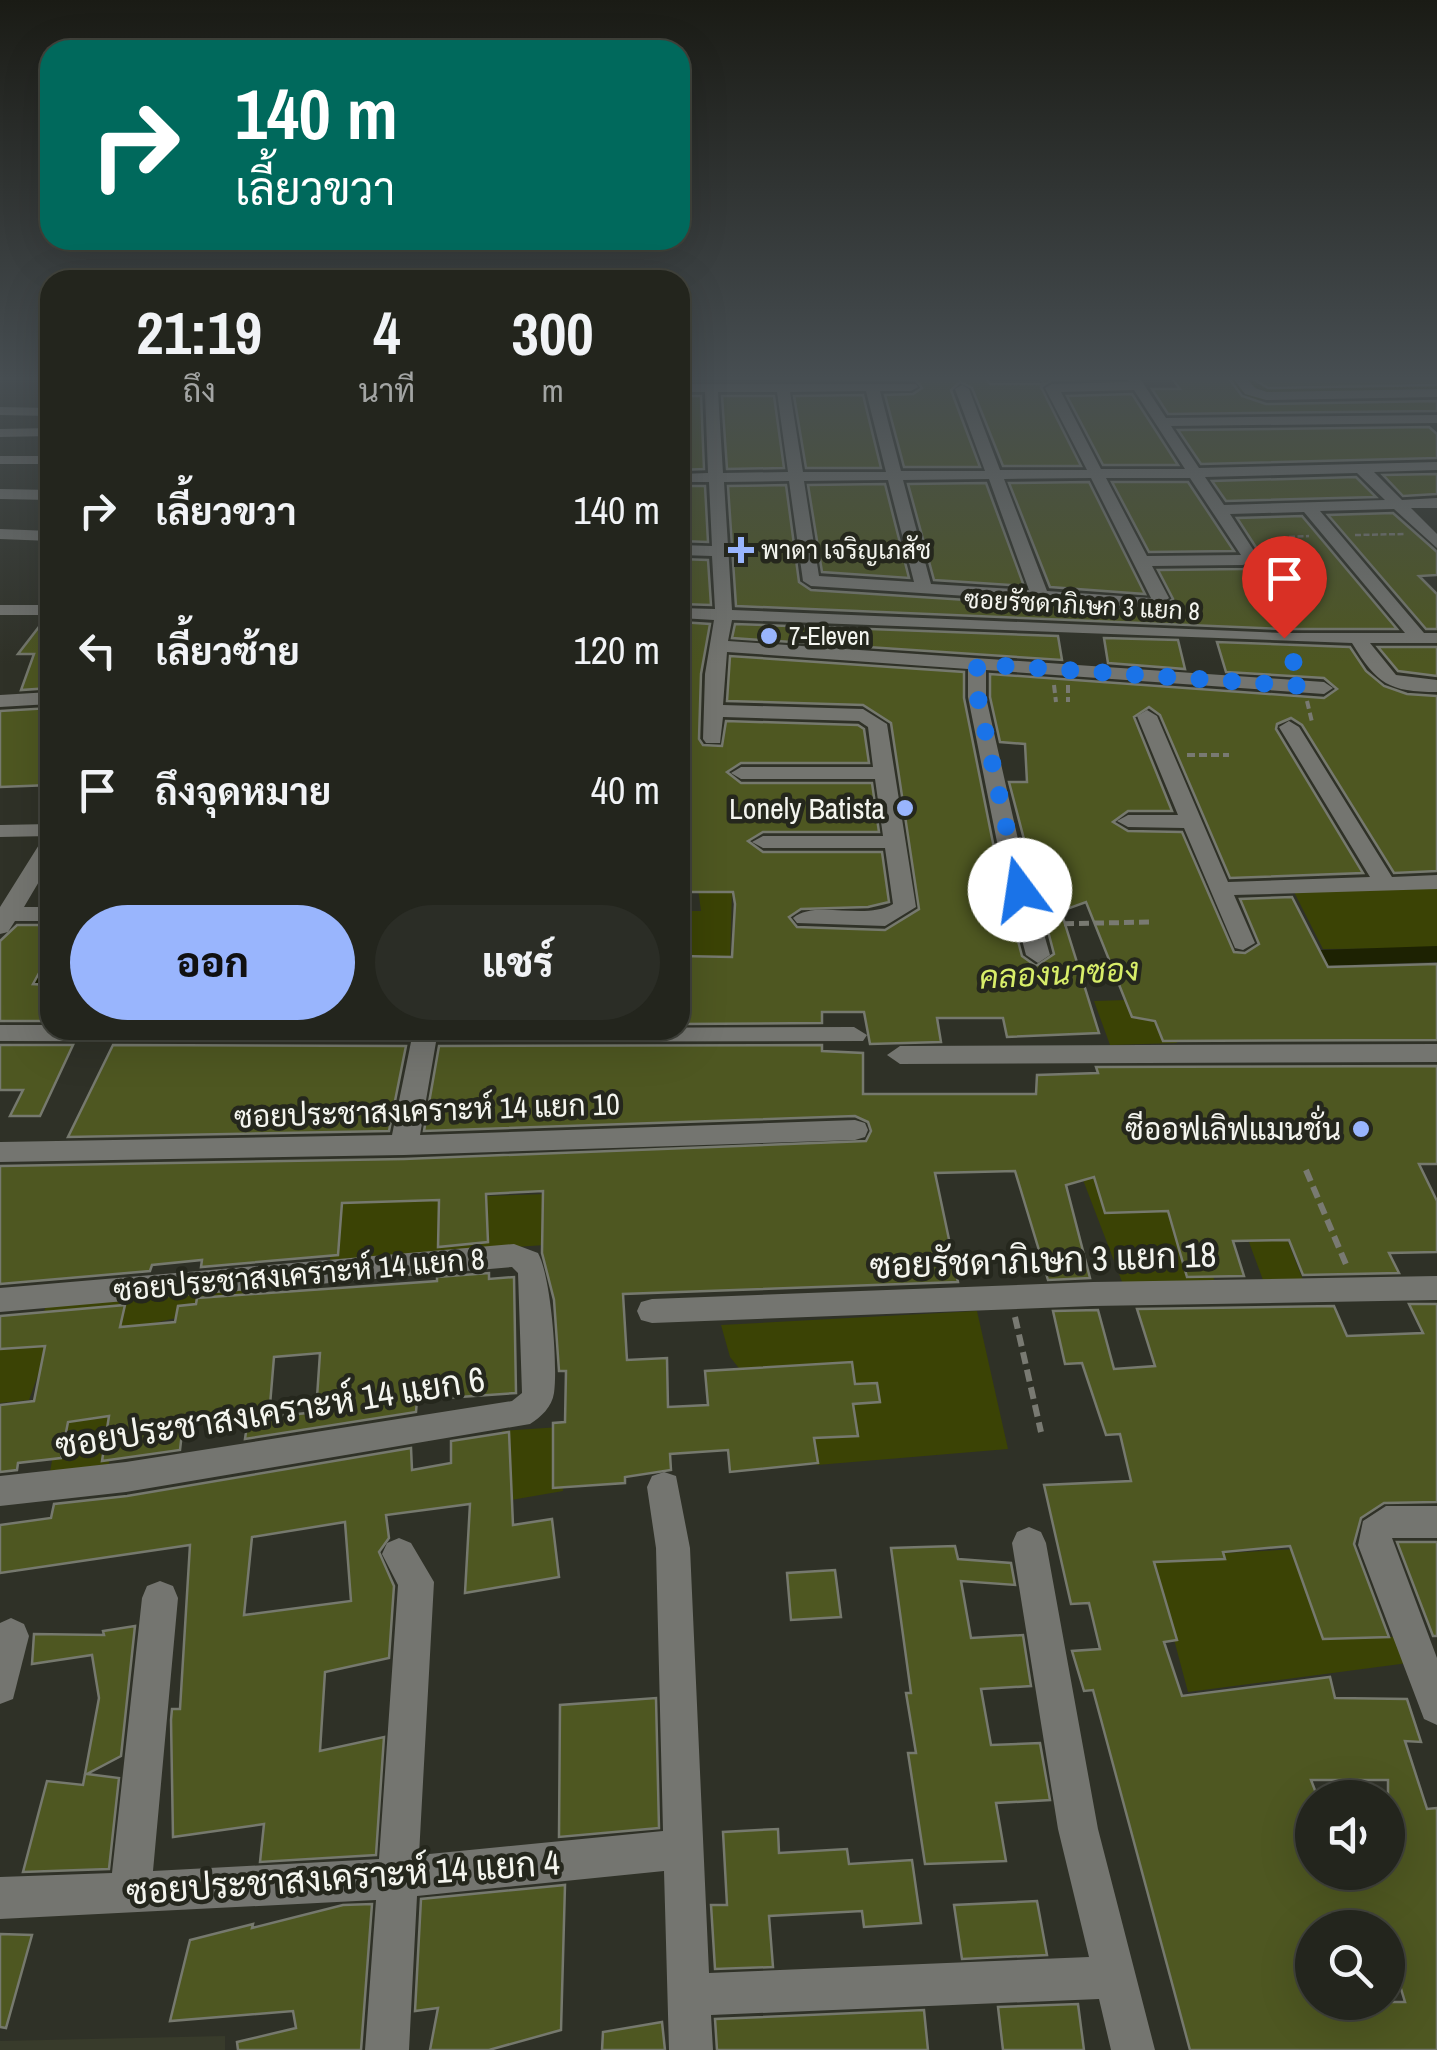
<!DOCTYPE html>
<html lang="th">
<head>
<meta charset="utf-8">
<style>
  :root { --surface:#23251d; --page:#2b2d26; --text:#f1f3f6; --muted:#a3a5a4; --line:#40423b; --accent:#99b5fd }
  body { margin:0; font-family:"Archivo Narrow",Sarabun,sans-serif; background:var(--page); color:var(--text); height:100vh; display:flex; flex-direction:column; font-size:38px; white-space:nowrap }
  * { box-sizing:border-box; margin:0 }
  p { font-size:32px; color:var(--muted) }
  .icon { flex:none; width:55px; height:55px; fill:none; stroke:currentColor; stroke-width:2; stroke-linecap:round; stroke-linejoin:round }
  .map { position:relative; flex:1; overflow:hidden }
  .side { position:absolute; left:40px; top:270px; width:650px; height:770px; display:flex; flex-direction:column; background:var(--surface); border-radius:30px; box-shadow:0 10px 40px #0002,0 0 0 2px var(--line) }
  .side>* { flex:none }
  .hud { position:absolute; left:40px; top:40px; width:650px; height:210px; border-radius:30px; box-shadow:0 10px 40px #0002,0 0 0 2px var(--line); background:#00695c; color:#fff; overflow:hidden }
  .controls { position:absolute; left:1295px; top:1780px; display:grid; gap:20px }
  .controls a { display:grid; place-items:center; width:110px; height:110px; border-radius:50%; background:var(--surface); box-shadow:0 10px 40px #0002,0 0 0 2px var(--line); font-size:50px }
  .pin { position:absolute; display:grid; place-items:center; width:85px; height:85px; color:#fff; margin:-102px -42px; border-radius:50% 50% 50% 0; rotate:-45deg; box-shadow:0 0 10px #0007 }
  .pin .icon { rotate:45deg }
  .me { position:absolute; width:110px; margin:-55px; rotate:346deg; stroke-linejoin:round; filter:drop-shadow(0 0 8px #0008) }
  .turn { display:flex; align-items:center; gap:35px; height:210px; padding:0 30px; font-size:45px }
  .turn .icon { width:130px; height:130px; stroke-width:2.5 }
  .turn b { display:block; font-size:70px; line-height:85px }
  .eta { display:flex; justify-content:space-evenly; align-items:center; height:170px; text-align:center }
  .eta b { font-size:60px; font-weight:800; line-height:70px }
  .button { display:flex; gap:20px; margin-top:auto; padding:20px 30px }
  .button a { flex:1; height:115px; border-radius:60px; background:var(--accent); color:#111; font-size:40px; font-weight:800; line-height:115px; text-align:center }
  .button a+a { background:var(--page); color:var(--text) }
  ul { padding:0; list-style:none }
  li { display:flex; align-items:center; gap:30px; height:140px; padding:0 30px }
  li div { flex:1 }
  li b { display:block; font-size:38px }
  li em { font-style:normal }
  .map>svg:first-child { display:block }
  .built { fill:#383b2b }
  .green { fill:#3b4305 }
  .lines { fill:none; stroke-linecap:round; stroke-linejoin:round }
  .canal { fill:#1d2202; fill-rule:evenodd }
  .building { fill:#4e5721; stroke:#76796e; stroke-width:2.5; fill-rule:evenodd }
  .path-far3 { stroke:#797a72; stroke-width:2.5; stroke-dasharray:6 2.5; stroke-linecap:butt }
  .path-far2 { stroke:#797a72; stroke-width:4; stroke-dasharray:8 4; stroke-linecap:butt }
  .path-far1 { stroke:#797a72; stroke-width:5; stroke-dasharray:10 5; stroke-linecap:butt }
  .path { stroke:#797a72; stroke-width:6; stroke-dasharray:12 6; stroke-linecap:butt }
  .minor { fill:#747570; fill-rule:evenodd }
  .route { stroke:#1a73e8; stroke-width:18; stroke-dasharray:0 32.4 }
  .poi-dot { fill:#99b5fd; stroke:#25271d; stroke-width:4 }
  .labels { text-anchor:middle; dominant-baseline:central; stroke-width:9; stroke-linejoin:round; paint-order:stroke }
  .far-poi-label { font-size:25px; fill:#f4f5ef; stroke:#25271d; text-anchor:start }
  .far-street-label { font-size:25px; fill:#f4f5ef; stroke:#25271d }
  .poi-label { font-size:30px; fill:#f4f5ef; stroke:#25271d; text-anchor:end }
  .street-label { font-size:30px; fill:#f4f5ef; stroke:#25271d }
  .water-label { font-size:32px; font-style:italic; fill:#d8ed69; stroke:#25271d }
  .near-street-label { font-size:35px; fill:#f4f5ef; stroke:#25271d }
</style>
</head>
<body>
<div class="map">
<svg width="1437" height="2050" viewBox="0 0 1437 2050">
  <rect width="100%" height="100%" fill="#2f3127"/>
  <!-- built -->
  <polygon class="built" points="225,2036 225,2050 0,2050 0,2041"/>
  <!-- green -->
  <g class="green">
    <polygon points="1139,377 1437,377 1437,392 1252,400 1229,381"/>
    <polygon points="1437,885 1437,948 1323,949 1293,890"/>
    <polygon points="698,889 732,890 730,961 688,962 688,911 701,911"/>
    <polygon points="1159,999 1177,1043 1110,1045 1094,1001"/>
    <polygon points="1175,1168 1215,1282 1124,1287 1080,1172"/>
    <polygon points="548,1194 545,1245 330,1260 335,1201"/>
    <polygon points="1246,1234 1285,1234 1303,1280 1263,1280"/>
    <polygon points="248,1282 244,1303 113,1332 38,1332 47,1302"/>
    <polygon points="977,1311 1008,1449 817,1465 730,1357 721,1325"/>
    <polygon points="50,1342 29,1400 0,1403 0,1344"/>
    <polygon points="122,1373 109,1464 50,1472 66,1380"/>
    <polygon points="560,1427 563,1491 511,1500 502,1431"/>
    <polygon points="1297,1549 1329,1636 1400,1637 1408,1663 1188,1692 1152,1557"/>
  </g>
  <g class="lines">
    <!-- canal -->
    <g class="canal">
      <polygon points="1437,946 1437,962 1289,967 1277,959 1289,951"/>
      <polygon points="1144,959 1152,962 1156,967 1152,972 1049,981 1037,973 1049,965"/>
      <polygon points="0,969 50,971 50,987 0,985"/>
    </g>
  </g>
  <!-- building -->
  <g class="building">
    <polygon points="985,377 990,384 1044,384 1041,379 1123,378 1052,380 1041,387 1081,466 1003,466 972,388 960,382 951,390 980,467 904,467 885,395 913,394 922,388 916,380 681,378"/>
    <polygon points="1171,377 1228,377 1242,396 1266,404 1437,401 1437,411 1168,414 1152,389 1180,389"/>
    <polygon points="1250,377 1437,377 1437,385 1268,388"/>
    <polygon points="1132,394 1178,465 1103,465 1067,396"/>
    <polygon points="863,395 881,468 806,468 794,396"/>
    <polygon points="680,396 701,396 704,469 680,470"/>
    <polygon points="722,396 774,396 784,468 727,469"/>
    <polygon points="1429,427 1437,434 1437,458 1201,464 1178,430"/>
    <polygon points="1437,474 1437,494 1403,496 1383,475"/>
    <polygon points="1356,477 1376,497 1226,501 1212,481"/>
    <polygon points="1089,482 1145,594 1050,587 1009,483"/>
    <polygon points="1112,482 1188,482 1234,551 1149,552"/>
    <polygon points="986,483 1024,586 934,580 908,484"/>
    <polygon points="885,484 909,578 822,572 808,485"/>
    <polygon points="786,485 799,582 811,590 1156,612 1173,599 1158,570 1243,569 1260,560 1261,555 1237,518 1302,516 1397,629 1284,629 736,606 728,486"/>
    <polygon points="680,486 705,486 708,542 680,541"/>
    <polygon points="1393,513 1437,552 1437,575 1419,576 1437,594 1437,629 1426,629 1328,515"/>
    <polygon points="680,559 708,560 711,605 680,604"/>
    <polygon points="45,619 50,619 50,688 21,690 34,654 18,654"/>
    <polygon points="680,622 710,624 701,674 699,739 703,745 722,746 726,721 858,725 864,729 869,763 741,763 727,772 741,783 872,783 879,832 763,832 748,841 763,852 882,852 889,902 868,907 801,909 789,917 797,927 885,930 919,909 891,723 863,705 727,701 730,656 964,672 964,698 996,858 1022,956 1036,966 1054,954 1009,782 1027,782 1025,744 1000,742 990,697 990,674 1324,698 1337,689 1324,678 1226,672 1217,642 1350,647 1366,671 1384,686 1407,694 1437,696 1437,871 1394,873 1302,725 1291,718 1277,724 1276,729 1363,873 1230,878 1160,715 1149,707 1134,717 1172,811 1128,811 1113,822 1128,831 1182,832 1234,952 1245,953 1259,944 1240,899 1292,897 1328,967 1437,964 1437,1040 1163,1041 1155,1021 1132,1017 1086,902 1061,911 1099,1033 1007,1037 1003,1018 937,1018 941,1042 870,1044 864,1012 822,1012 822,1023 680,1024 680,956 732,957 735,904 733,892 680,892"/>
    <polygon points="735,624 1058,636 1062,660 732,638"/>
    <polygon points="1104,638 1178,640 1185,669 1108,663"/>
    <polygon points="1378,647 1437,647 1437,676 1398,671"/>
    <polygon points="50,708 50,785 0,787 0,711"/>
    <polygon points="17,925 50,925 50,953 33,984 50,985 50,1021 0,1021 0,941"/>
    <polygon points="0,1045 73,1045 40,1116 10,1116 23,1090 0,1090"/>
    <polygon points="113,1045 406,1046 389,1131 68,1137"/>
    <polygon points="822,1045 822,1051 863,1053 863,1094 1036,1094 1037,1075 1098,1073 1096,1067 1437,1066 1437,1164 1419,1164 1437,1201 1437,1252 1389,1253 1399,1273 1303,1275 1289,1240 1233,1241 1244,1276 1187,1277 1168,1211 1105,1213 1094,1177 1066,1185 1090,1278 1048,1280 1015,1171 935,1173 958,1282 623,1294 627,1360 667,1358 668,1407 708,1405 705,1371 852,1362 855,1384 877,1383 880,1402 853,1404 858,1436 814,1438 818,1463 730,1472 728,1450 670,1454 671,1470 625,1477 625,1483 553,1488 553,1423 565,1422 566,1371 559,1371 554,1300 542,1253 543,1191 486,1194 488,1242 438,1247 439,1200 342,1203 338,1255 201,1267 202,1260 152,1265 150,1271 0,1284 0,1166 404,1159 866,1141 871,1131 868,1122 855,1116 424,1131 439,1046"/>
    <path d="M489,1273v6l25,-2 2,116 -99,7 -1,12 -171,27 3,-21 -65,6 -3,26 -78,11 7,-45 -41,6 -7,36 -43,5 -1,7 -17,2v-67l34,-4 11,-55 -45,3v-33l125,-11 -5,22 55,-5 3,-16 18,-2 1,-6 240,-17v-4zM320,1353l-4,59 -47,5 5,-60z"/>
    <path d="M1409,1304h28v198l-53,1 -23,15 -7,26 35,93 -66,2 -33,-93 -67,6 2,7 -71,3 23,78 -13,2 18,54 148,-19 5,21 72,1 14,43 -16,-1 22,68 10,-1v242h-247l-97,-360 -9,1 -12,-40 28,-2 -11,-46 -18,1 -27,-119 87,-4 -11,-47 -14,1 -24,-72 -17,1 -12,-53 45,-1 16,59 41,-3 -18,-57 197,-3 13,30 76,-3zM1311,1780h77v92h-76v-74h6zM1312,1928h76v18l17,56h-93z"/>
    <path d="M509,1432l4,93 39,-6 7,58 -94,16 5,-89 -84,11 3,23 -10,14 15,34 -5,72 -64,14 -5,79 64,-14 -8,118 -116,7 4,-38 -91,13 -2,-117 1,-11h8l10,-164 -190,28v-48l51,-7 3,-14 73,-8 284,-48 1,22 39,-7v-22zM345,1522l6,79 -107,14 8,-78z"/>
    <polygon points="1397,1542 1437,1542 1437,1636 1433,1636"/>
    <polygon points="955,1546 958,1559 1011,1563 1015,1585 961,1581 971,1638 1023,1635 1031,1686 981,1689 991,1745 1040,1743 1050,1800 996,1803 1006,1861 925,1864 908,1753 916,1753 906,1693 911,1693 891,1548"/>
    <polygon points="835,1570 841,1617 791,1620 787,1573"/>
    <polygon points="135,1626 121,1756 87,1774 119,1778 109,1869 23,1872 47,1781 83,1785 99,1698 92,1655 32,1664 34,1634 104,1635 103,1631"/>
    <polygon points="656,1698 659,1828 559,1837 560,1705"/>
    <polygon points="778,1829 779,1853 847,1849 849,1864 912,1860 921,1923 864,1927 862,1911 769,1916 773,1967 715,1969 711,1905 727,1905 723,1832"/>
    <polygon points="565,1885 561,2030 489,2050 430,2050 438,2008 415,2011 421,1899"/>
    <polygon points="1037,1901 1047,1955 962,1959 954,1905"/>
    <polygon points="372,1904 361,2050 238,2050 237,2042 296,2028 293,2011 170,2021 190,1940 253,1924 252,1928 343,1905"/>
    <polygon points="0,1934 32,1935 6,2028 0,2027"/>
    <polygon points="1078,2004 1084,2050 1003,2050 998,2007"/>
    <polygon points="924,2010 928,2050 717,2050 715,2019"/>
    <polygon points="662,2022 665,2050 602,2050 603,2032"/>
  </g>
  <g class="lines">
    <!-- path-far3 -->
    <g class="path-far3">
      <polyline points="1355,535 1404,534"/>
      <polyline points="1289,537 1309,536"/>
    </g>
    <!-- path-far2 -->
    <g class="path-far2">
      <polyline points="1195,607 1200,619"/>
      <polyline points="1054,685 1056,702"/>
      <polyline points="1068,685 1068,702"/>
      <polyline points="1307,701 1312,722"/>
      <polyline points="1187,755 1229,755"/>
    </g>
    <!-- path-far1 -->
    <polyline class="path-far1" points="1049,924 1151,922"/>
    <!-- path -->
    <g class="path">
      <polyline points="1306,1170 1348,1269"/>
      <polyline points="1015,1317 1041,1432"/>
    </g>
    <!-- minor -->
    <g class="minor">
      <path d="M1126,377h13l27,41 271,-3v8l-266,3 28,42 238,-6v8l-63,2 28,28 35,-2v10h-26l26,26v14l-43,-39 -74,2 104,122h13v10h-67l26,32 41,5v12c-48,0 -60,-8 -85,-49l-620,-23 -4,21 596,41 9,6 -9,6 -338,-24v27l36,160 28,98 -12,8 -12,-8 -26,-98 -32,-160v-28l-241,-17 -4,53 140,4 24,15 29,183 -31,19 -88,-3 -4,-5c21,-19 72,3 100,-14l-8,-56h-122l-11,-6 11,-6h120l-8,-57h-134l-10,-6 10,-6h132l-5,-40 -9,-6 -136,-4 -3,26h-14l-3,-4 2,-65 9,-54 -34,-2v-10l35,1 -3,-53 -32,-1v-10l32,1 -3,-64h-29v-8l28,-1 -3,-81h-25v-8h236l2,3 -7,4h-31l21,80h84l-30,-82 7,-4 7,4 31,81h87l-42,-82 7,-4 77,-2zM1134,390l51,79h-84l-40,-77zM866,391l20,81h-83l-13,-80zM718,392h59l11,80 -65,1zM1357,473l28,27 -161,5 -19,-28zM1091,478l60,120 -104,-7 -43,-112zM1106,478h84l51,77 -94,1zM989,479l40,111 -98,-6 -28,-104zM888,480l26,102 -95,-6 -15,-95zM789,481l14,100 8,5 345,22 13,-10 -17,-32 91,-1 15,-8 -28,-43 74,-2 101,121h-121l-552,-23 -8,-128z"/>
      <polygon points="1232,377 1245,377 1255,388 1267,392 1437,389 1437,397 1266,400 1245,394"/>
      <polygon points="0,407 50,408 50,416 0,415"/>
      <polygon points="50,428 50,436 0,437 0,429"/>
      <rect x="0" y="456" width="50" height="8"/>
      <polygon points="0,489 50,490 50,500 0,499"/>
      <polygon points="0,529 50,531 50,541 0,539"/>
      <rect x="0" y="605" width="50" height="10"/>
      <polygon points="50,692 50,704 0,707 0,695"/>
      <polygon points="1147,710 1157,716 1228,882 1370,877 1279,727 1289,721 1299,727 1392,877 1437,875 1437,889 1234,895 1255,943 1243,950 1235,948 1184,828 1128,827 1117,821 1128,815 1178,815 1137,716"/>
      <polygon points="50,824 50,836 0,837 0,825"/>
      <polygon points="50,838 50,863 24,907 50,907 50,921 15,921 8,932 0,934 0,907 42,840"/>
      <polygon points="0,1025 50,1025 50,1030 854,1027 867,1035 863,1041 436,1042 420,1135 855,1120 865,1123 868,1130 865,1137 855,1140 404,1155 0,1162 0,1142 392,1135 411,1042 0,1041"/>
      <polygon points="1437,1044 1437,1062 900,1064 887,1055 900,1046"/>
      <path d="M514,1244l24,9c13,23 20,113 16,140 -2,14 -13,24 -24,31l-404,68 -126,14v-30l126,-14 386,-61 10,-8 -4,-120 -6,-6 -512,45v-24z"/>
      <polygon points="1437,1276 1437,1300 1093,1306 652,1323 641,1320 637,1311 641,1302 652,1299 1093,1282"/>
      <polygon points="664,1472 676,1476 690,1548 709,1973 1089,1957 1058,1829 1012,1543 1017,1532 1029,1527 1041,1532 1046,1543 1098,1829 1155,2050 1111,2050 1099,1999 711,2015 713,2050 669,2050 664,1871 417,1896 409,2050 365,2050 376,1900 0,1919 0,1877 112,1873 142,1598 147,1586 160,1581 173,1586 178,1598 153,1871 379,1859 398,1585 382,1554 387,1543 399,1538 411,1543 434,1582 419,1855 663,1831 656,1548 647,1487 652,1476"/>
      <polygon points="1386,1506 1437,1506 1437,1538 1392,1538 1437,1658 1437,1725 1424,1719 1358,1545 1363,1521"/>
      <polygon points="11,1618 24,1624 29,1636 13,1699 0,1704 0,1623"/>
    </g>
  </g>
  <!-- sky -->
  <linearGradient id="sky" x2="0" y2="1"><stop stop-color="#1a1b15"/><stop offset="0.57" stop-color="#474e52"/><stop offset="1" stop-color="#474e52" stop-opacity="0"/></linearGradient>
  <rect width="1437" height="664" fill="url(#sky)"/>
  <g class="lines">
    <!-- route -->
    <polyline class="route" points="1020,890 978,698 977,664 1303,686 1284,638"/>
  </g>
  <!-- markers -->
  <g class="poi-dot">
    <path d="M736 535h10v10h10v10h-10v10h-10v-10h-10v-10h10z"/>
    <circle cx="769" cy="636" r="10"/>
    <circle cx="905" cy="808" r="10"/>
    <circle cx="1361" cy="1129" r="10"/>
  </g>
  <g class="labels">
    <!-- far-poi labels -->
    <g class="far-poi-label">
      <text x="761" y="550">พาดา เจริญเภสัช</text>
      <text x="789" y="636">7-Eleven</text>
    </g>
    <!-- far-street labels -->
    <g class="far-street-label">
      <text transform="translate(1082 605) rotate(3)">ซอยรัชดาภิเษก 3 แยก 8</text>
    </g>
    <!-- poi labels -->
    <g class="poi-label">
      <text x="885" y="808">Lonely Batista</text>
      <text x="1341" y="1129">ซีออฟเลิฟแมนชั่น</text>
    </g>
    <!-- street labels -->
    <g class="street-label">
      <text transform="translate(427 1110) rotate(-2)">ซอยประชาสงเคราะห์ 14 แยก 10</text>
      <text transform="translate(299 1274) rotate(-5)">ซอยประชาสงเคราะห์ 14 แยก 8</text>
    </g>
    <!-- water labels -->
    <g class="water-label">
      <text transform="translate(1059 973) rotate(-3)">คลองนาซอง</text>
    </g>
    <!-- near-street labels -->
    <g class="near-street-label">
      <text transform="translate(1043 1260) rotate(-2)">ซอยรัชดาภิเษก 3 แยก 18</text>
      <text transform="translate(270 1412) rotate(-9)">ซอยประชาสงเคราะห์ 14 แยก 6</text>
      <text transform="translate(343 1877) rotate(-4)">ซอยประชาสงเคราะห์ 14 แยก 4</text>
    </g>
  </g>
</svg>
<div class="controls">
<a><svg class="icon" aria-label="sound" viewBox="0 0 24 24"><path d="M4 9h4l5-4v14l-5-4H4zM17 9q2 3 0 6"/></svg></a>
<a><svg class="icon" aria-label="search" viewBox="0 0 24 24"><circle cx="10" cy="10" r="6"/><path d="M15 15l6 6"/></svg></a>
</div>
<div class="pin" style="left:1284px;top:638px;background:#d93025"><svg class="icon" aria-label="arrive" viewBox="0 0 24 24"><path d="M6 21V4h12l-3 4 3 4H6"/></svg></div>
<svg class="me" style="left:1020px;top:890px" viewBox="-20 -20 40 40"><circle r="19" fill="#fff"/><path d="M0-13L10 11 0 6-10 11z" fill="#1a73e8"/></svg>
<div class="hud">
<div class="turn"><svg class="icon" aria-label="right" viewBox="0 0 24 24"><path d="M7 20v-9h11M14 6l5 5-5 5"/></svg><div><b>140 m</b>เลี้ยวขวา</div></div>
</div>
<section class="side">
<div class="eta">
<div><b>21:19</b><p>ถึง</p></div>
<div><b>4</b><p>นาที</p></div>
<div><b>300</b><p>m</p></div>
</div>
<ul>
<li><svg class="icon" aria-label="right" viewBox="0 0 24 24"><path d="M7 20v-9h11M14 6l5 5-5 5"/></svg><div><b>เลี้ยวขวา</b></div><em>140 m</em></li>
<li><svg class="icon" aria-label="left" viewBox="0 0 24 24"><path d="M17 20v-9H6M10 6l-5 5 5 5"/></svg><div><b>เลี้ยวซ้าย</b></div><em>120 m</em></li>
<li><svg class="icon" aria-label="arrive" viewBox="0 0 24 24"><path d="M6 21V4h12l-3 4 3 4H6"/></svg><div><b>ถึงจุดหมาย</b></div><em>40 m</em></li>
</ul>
<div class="button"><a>ออก</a><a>แชร์</a></div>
</section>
</div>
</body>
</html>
